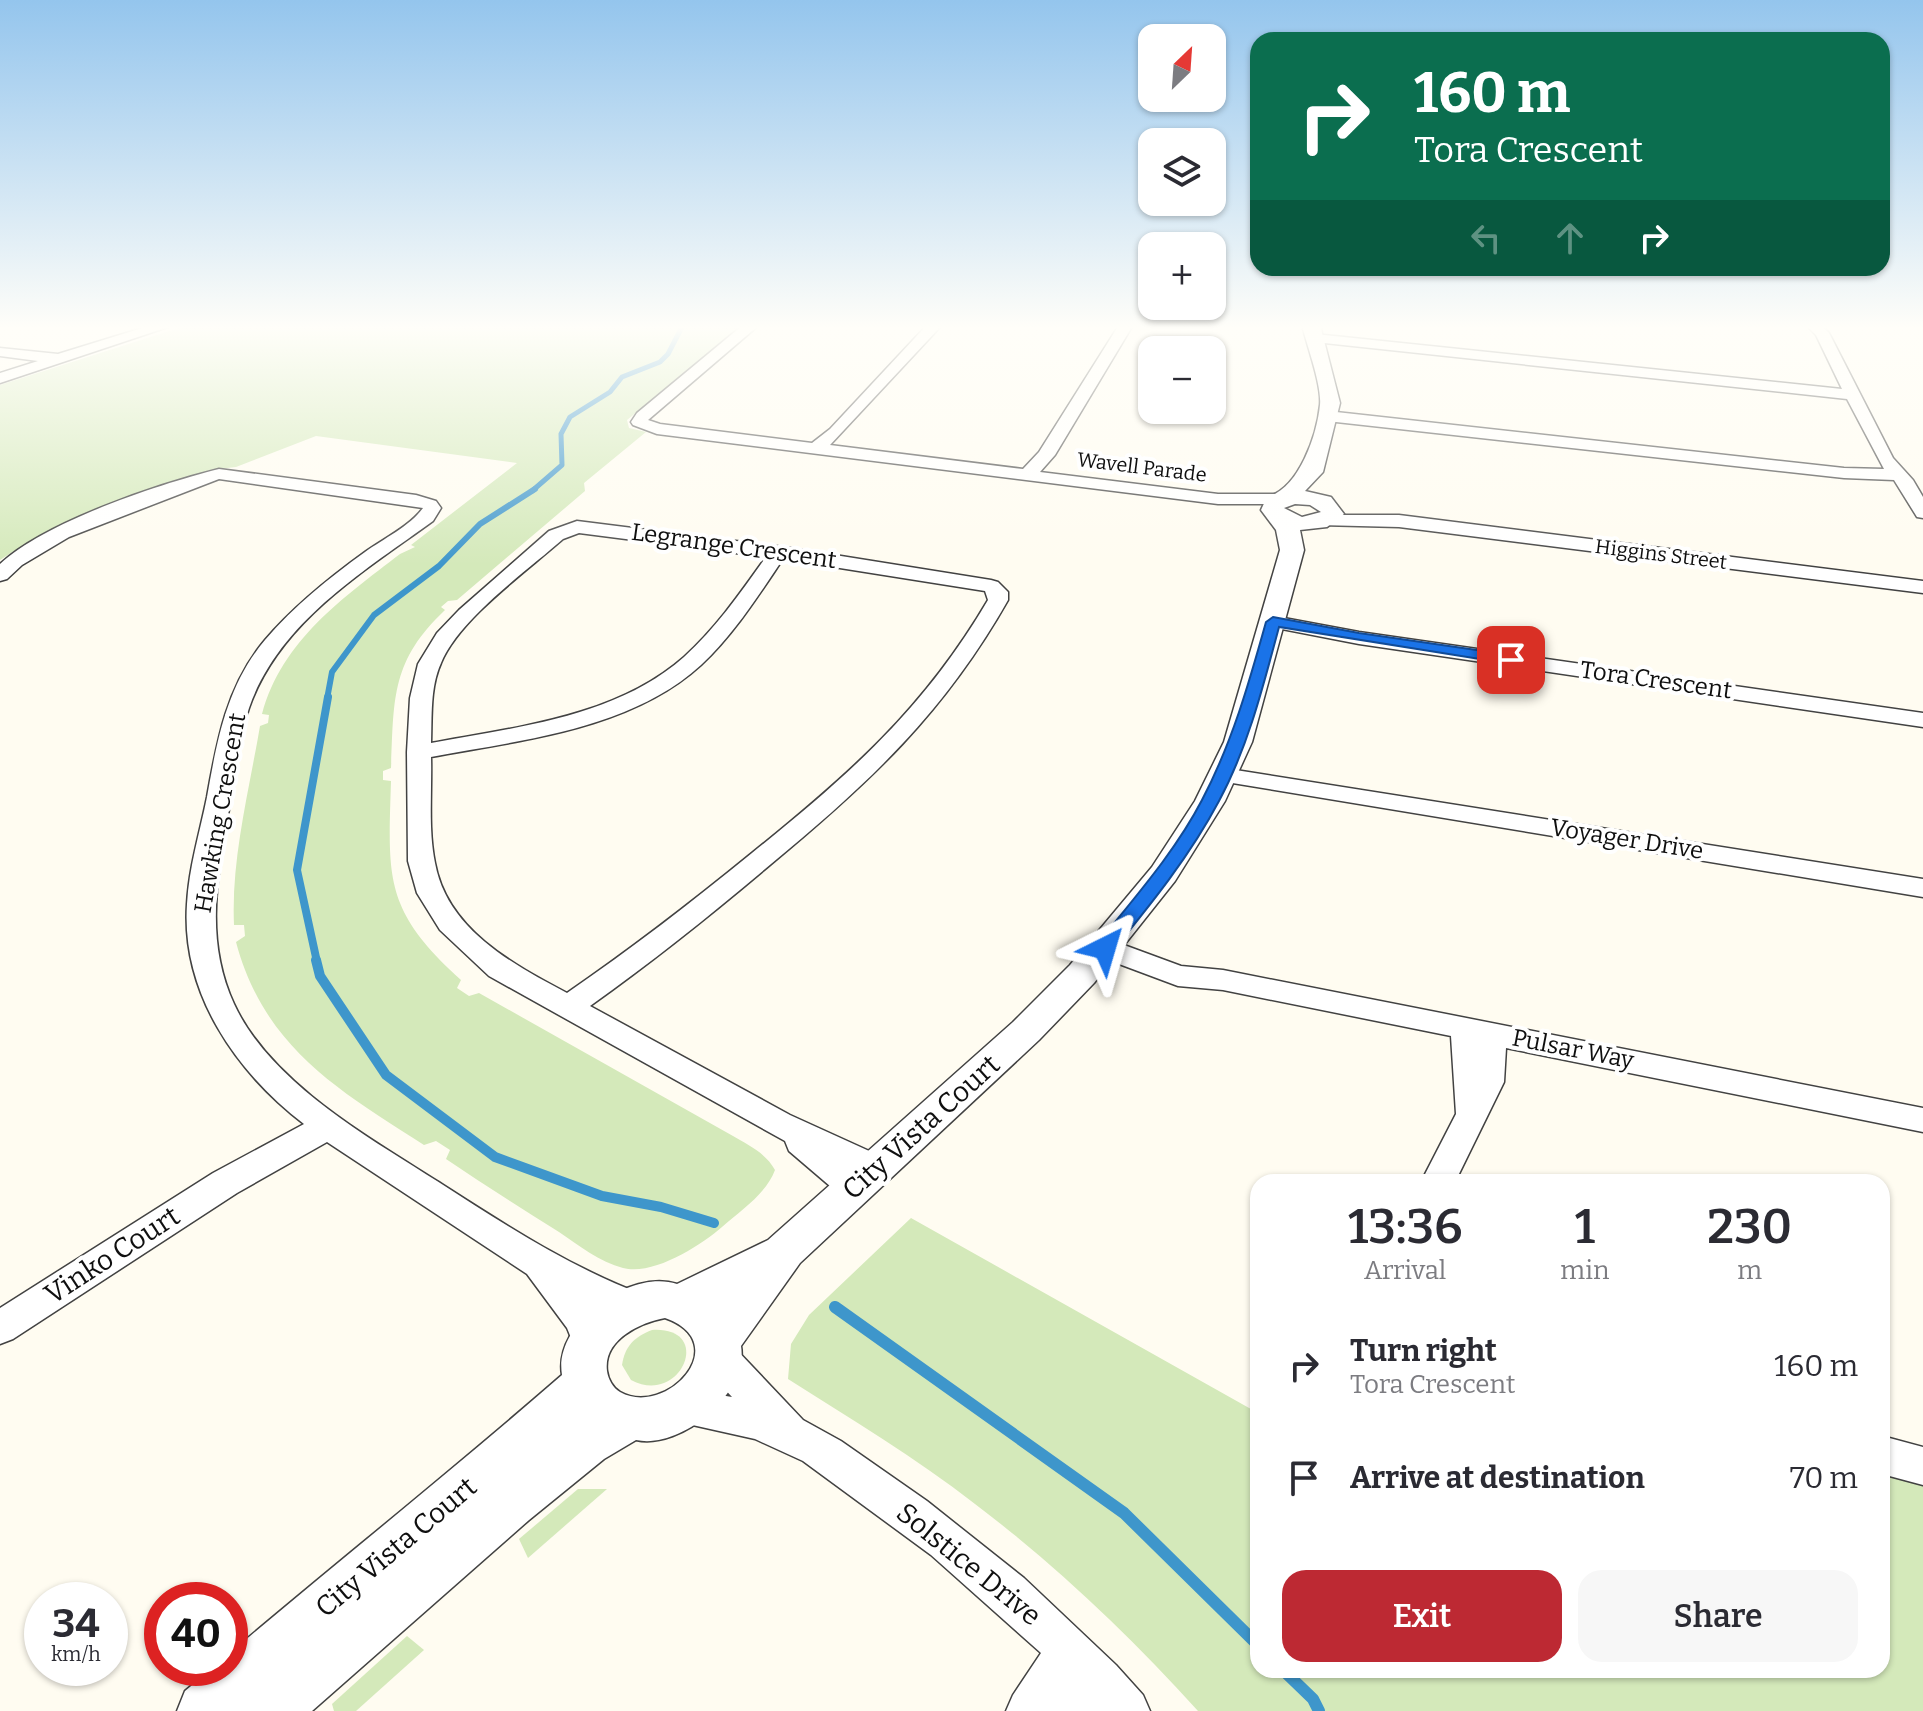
<!DOCTYPE html>
<html lang="en">
<head>
<meta charset="utf-8">
<style>
  :root { --surface:#fff; --page:#f7f7f7; --text:#2b2b33; --muted:#7c7c81; --accent:#bd2933 }
  body { margin:0; font-family:Bitter,serif; background:var(--page); color:var(--text); height:100vh; display:flex; flex-direction:column; font-size:30px; white-space:nowrap }
  * { box-sizing:border-box; margin:0 }
  p { font-size:26px; color:var(--muted) }
  .icon { flex:none; width:44px; height:44px; fill:none; stroke:currentColor; stroke-width:2; stroke-linecap:round; stroke-linejoin:round }
  .map { position:relative; flex:1; overflow:hidden }
  .panel { position:absolute; left:1250px; top:1174px; width:640px; height:504px; display:flex; flex-direction:column; background:var(--surface); border-radius:24px; box-shadow:0 2px 6px #0004 }
  .panel>* { flex:none }
  .hud { position:absolute; left:1250px; top:32px; width:640px; height:244px; border-radius:24px; box-shadow:0 2px 6px #0004; background:#0b6e4f; color:#fff; overflow:hidden }
  .needle { width:52px; rotate:25deg }
  .fabs { position:absolute; left:1138px; top:24px; display:grid; gap:16px }
  .fabs a { display:grid; place-items:center; width:88px; height:88px; border-radius:16px; background:var(--surface); box-shadow:0 2px 6px #0004; font-size:40px }
  .speed { position:absolute; left:24px; top:1582px; display:flex; gap:16px; font-size:40px; font-weight:700; text-align:center }
  .speed>* { display:grid; place-content:center; width:104px; height:104px; border-radius:50%; background:var(--surface); box-shadow:0 2px 6px #0004; line-height:1 }
  .speed small { font-size:20px; font-weight:400 }
  .speed .limit { border:12px solid #d22; background:#fff; color:#111 }
  .pin { position:absolute; display:grid; place-items:center; width:68px; height:68px; color:#fff; margin:-34px; border-radius:16px; box-shadow:0 4px 12px #0006 }
  .me { position:absolute; width:88px; margin:-44px; rotate:40deg; stroke-linejoin:round; filter:drop-shadow(0 0 6px #0008) }
  .turn { display:flex; align-items:center; gap:28px; height:168px; padding:0 32px; font-size:36px }
  .turn .icon { width:104px; height:104px; stroke-width:2.5 }
  .turn b { display:block; font-size:56px; line-height:68px }
  .lanes { display:flex; align-items:center; height:76px; padding:0 32px; background:#0003; justify-content:center; gap:40px; direction:ltr }
  .lanes .off { opacity:.35 }
  .eta { display:flex; justify-content:space-evenly; align-items:center; height:136px; text-align:center }
  .eta b { font-size:48px; font-weight:600; line-height:56px }
  .primary-button { display:flex; gap:16px; margin-top:auto; padding:16px 32px }
  .primary-button a { flex:1; height:92px; border-radius:24px; background:var(--accent); color:#fff; font-size:32px; font-weight:600; line-height:92px; text-align:center }
  .primary-button a+a { background:var(--page); color:var(--text) }
  ul { padding:0; list-style:none }
  li { display:flex; align-items:center; gap:24px; height:112px; padding:0 32px }
  li div { flex:1 }
  li b { display:block; font-size:30px }
  li em { font-style:normal }
  .map>svg:first-child { display:block }
  .green { fill:#d4e9ba }
  .lines { fill:none; stroke-linecap:round; stroke-linejoin:round }
  .stream-far4 { stroke:#3e96cb; stroke-width:5 }
  .stream-far3 { stroke:#3e96cb; stroke-width:6 }
  .stream-far2 { stroke:#3e96cb; stroke-width:8 }
  .stream-far1 { stroke:#3e96cb; stroke-width:10 }
  .stream { stroke:#3e96cb; stroke-width:12 }
  .minor-casing { stroke:#424242; stroke-width:3 }
  .tertiary-casing { stroke:#424242; stroke-width:3 }
  .minor { fill:#fff; fill-rule:evenodd }
  .tertiary { fill:#fff; fill-rule:evenodd }
  .route { fill:#1a73e8; stroke:#114b97; stroke-width:2 }
  .labels { text-anchor:middle; dominant-baseline:central; stroke-width:8; stroke-linejoin:round; paint-order:stroke }
  .far-street-label { font-size:20px; fill:#0f0f0f; stroke:#fff }
  .street-label { font-size:24px; fill:#0f0f0f; stroke:#fff }
  .near-street-label { font-size:28px; fill:#0f0f0f; stroke:#fff }
</style>
</head>
<body>
<div class="map">
<svg width="1923" height="1711" viewBox="0 0 1923 1711">
  <rect width="100%" height="100%" fill="#fffcf1"/>
  <!-- green -->
  <g class="green">
    <path d="M188,325h556l-117,95 2,8 17,4 -62,51 1,8 -128,109 -9,1 -7,6 4,3c-54,51 -51,88 -54,158l-8,3v9l8,1c-3,98 -7,129 70,199l-4,8 12,8 10,-3 254,143c15,9 33,17 42,34 -9,24 -34,40 -53,57 -22,19 -69,49 -99,41 -23,-6 -45,-23 -64,-36 -38,-24 -76,-48 -113,-73l4,-9 -14,-9 -12,4c-86,-55 -160,-98 -188,-203l9,-6 -1,-11h-10c-3,-66 15,-134 26,-199l8,-3 1,-8 -7,-1c20,-74 81,-116 138,-160l15,-7 -4,-2 106,-82 -201,-27 -80,31 -26,3c-69,27 -147,48 -210,90v-175z"/>
    <path d="M911,1218l347,195v257h624v-198l41,10v229h-725c-69,-76 -141,-145 -223,-207 -59,-46 -124,-85 -187,-125l3,-35 18,-29z"/>
    <path d="M652,1330c63,-4 29,77 -21,50l-9,-15c3,-19 12,-28 30,-35z"/>
    <polygon points="578,1489 607,1489 528,1558 519,1539"/>
    <polygon points="407,1636 424,1650 356,1711 334,1711 332,1704"/>
  </g>
  <g class="lines">
    <!-- stream-far4 -->
    <polyline class="stream-far4" points="532,491 562,465 561,434 570,417 610,392 622,377 660,362 668,354 683,325"/>
    <!-- stream-far3 -->
    <polyline class="stream-far3" points="327,699 332,672 374,615 439,566 480,524 535,489"/>
    <!-- stream-far2 -->
    <polyline class="stream-far2" points="317,962 297,870 328,697"/>
    <!-- stream-far1 -->
    <polyline class="stream-far1" points="316,960 320,976 386,1075 495,1157 602,1196 661,1207 714,1223"/>
    <!-- stream -->
    <g class="stream">
      <polyline points="835,1307 1124,1513 1258,1645"/>
      <polyline points="1283,1670 1313,1699 1319,1711"/>
    </g>
    <defs>
      <g id="minor">
        <polygon points="152,325 174,325 0,383 0,373 38,361 0,356 0,348 58,354"/>
        <polygon points="743,325 759,325 648,420 660,424 812,443 830,429 927,325 942,325 830,445 1023,469 1039,452 1119,325 1133,325 1055,455 1040,472 1218,494 1281,494 1290,499 1281,504 1218,504 657,434 633,425 631,422 637,413"/>
        <polygon points="1806,325 1821,325 1829,333 1893,458 1913,480 1923,497 1923,518 1917,517 1894,480 1844,478 1327,421 1319,416 1327,411 1844,468 1884,469 1847,399 1315,342 1308,338 1315,334 1842,389 1816,335"/>
        <path d="M219,469l197,26 20,6 5,7 -8,13c-70,51 -154,101 -184,187 -12,36 -15,75 -22,113 -11,63 -21,122 7,183 36,78 134,133 203,177 67,43 132,86 207,114l5,11 -5,11 -13,5 -37,-14 15,35 -5,12 -13,5 -13,-5 -11,-27 -40,-54 -200,-132 -90,51 -224,146 -13,5v-36l213,-135 91,-49c-68,-52 -123,-131 -117,-220 2,-37 13,-72 20,-107 10,-57 20,-112 58,-157 29,-34 64,-62 100,-88 18,-13 45,-26 58,-44l-204,-29 -150,58 -47,28 -15,14 -7,2v-17c45,-42 159,-80 219,-95z"/>
        <polygon points="1326,515 1399,515 1923,581 1923,593 1399,527 1319,525 1317,521 1319,517"/>
        <path d="M577,521l214,27 200,32 7,2 10,10v8c-64,113 -138,182 -237,264 -59,50 -118,97 -181,142l200,109 99,45 5,9 -5,9 -12,4 -9,-3 5,9 -5,10 -12,4 -12,-4 -55,-47 -4,-10 -296,-165 -49,-46 -23,-37 -9,-32 -1,-109 3,-54 8,-34 19,-31 22,-23 90,-79zM579,533l187,24c-25,35 -49,70 -82,100 -68,60 -167,70 -253,86 1,-27 -1,-56 10,-80 18,-44 86,-92 122,-124zM783,559l202,32 3,9c-64,109 -139,175 -236,253 -60,49 -121,96 -185,140 -55,-29 -120,-64 -132,-130 -7,-34 -3,-72 -4,-106 90,-17 199,-27 270,-92 33,-31 57,-69 82,-106z"/>
        <polygon points="1273,616 1359,632 1923,713 1923,727 1359,644 1266,626 1263,622 1266,618"/>
        <polygon points="1223,768 1923,879 1923,897 1214,780 1211,775 1214,770"/>
        <polygon points="1105,938 1181,966 1223,970 1923,1108 1923,1132 1506,1048 1504,1082 1455,1182 1421,1182 1456,1114 1451,1036 1223,990 1178,986 1095,955 1091,948 1095,941"/>
        <polygon points="719,1340 732,1345 803,1420 841,1441 927,1501 1024,1578 1116,1665 1143,1695 1150,1711 1006,1711 1013,1695 1041,1653 931,1555 803,1461 755,1439 670,1420 665,1407 670,1394 684,1389 732,1397 706,1369 700,1357 706,1345"/>
        <polygon points="1882,1436 1923,1447 1923,1485 1882,1474"/>
      </g>
      <path id="tertiary" d="M1302,325h18l20,78 -17,69 -18,19 26,6 13,17 -17,13 -27,3 4,20 -52,192 -27,59 -50,80 -81,102 -55,57 -239,223 -59,83c8,47 -60,104 -105,94l-32,19 -75,61 -217,191h-135l8,-20 28,-23h17v-15c110,-93 223,-183 332,-278 -9,-52 69,-107 115,-91l91,-44 245,-218 57,-57 82,-98 43,-66 29,-59 56,-192 -4,-20 -15,-20 6,-13c32,-8 50,-62 53,-92 2,-20 -13,-59 -18,-80zM1295,504l15,1 11,7 -19,5 -18,-9zM665,1318c71,25 1,100 -45,74 -7,-4 -12,-13 -13,-21 -4,-31 32,-48 58,-53z"/>
    </defs>
    <!-- minor casing -->
    <use href="#minor" class="minor-casing"/>
    <!-- tertiary casing -->
    <use href="#tertiary" class="tertiary-casing"/>
    <!-- minor -->
    <use href="#minor" class="minor"/>
    <!-- tertiary -->
    <use href="#tertiary" class="tertiary"/>
  </g>
  <!-- sky -->
  <linearGradient id="sky" x2="0" y2="1"><stop stop-color="#94c5ed"/><stop offset="0.58" stop-color="#fffef9"/><stop offset="1" stop-color="#fffef9" stop-opacity="0"/></linearGradient>
  <rect width="1923" height="565" fill="url(#sky)"/>
  <!-- route -->
  <path class="route" d="M1273,617l86,16 152,22 7,5 -7,4 -232,-37c-16,60 -31,120 -60,174 -29,55 -68,103 -107,151h-14l-2,-4 2,-5c37,-46 77,-91 104,-143 30,-57 47,-117 64,-178z"/>
  <g class="labels">
    <!-- far-street labels -->
    <g class="far-street-label">
      <text transform="translate(1142 467) rotate(7)">Wavell Parade</text>
      <text transform="translate(1661 554) rotate(7)">Higgins Street</text>
    </g>
    <!-- street labels -->
    <g class="street-label">
      <text transform="translate(734 546) rotate(8)">Legrange Crescent</text>
      <text transform="translate(1656 680) rotate(8)">Tora Crescent</text>
      <text transform="translate(220 813) rotate(-80)">Hawking Crescent</text>
      <text transform="translate(1627 839) rotate(9)">Voyager Drive</text>
      <text transform="translate(1573 1049) rotate(11)">Pulsar Way</text>
    </g>
    <!-- near-street labels -->
    <g class="near-street-label">
      <text transform="translate(921 1127) rotate(-42)">City Vista Court</text>
      <text transform="translate(112 1255) rotate(-33)">Vinko Court</text>
      <text transform="translate(396 1547) rotate(-40)">City Vista Court</text>
      <text transform="translate(969 1564) rotate(39)">Solstice Drive</text>
    </g>
  </g>
</svg>
<div class="fabs">
<a><svg class="needle" viewBox="-14 -14 28 28"><path d="M0-13l5 13h-10z" fill="#e53935"/><path d="M0 13l5-13h-10z" fill="#7c7c81"/></svg></a>
<a><svg class="icon" aria-label="layers" viewBox="0 0 24 24"><path d="M12 4l9 5-9 5-9-5zM3 14l9 5 9-5"/></svg></a>
<a>+</a>
<a>−</a>
</div>
<div class="speed"><div>34<small>km/h</small></div><div class="limit">40</div></div>
<div class="pin" style="left:1511px;top:660px;background:#d93025"><svg class="icon" aria-label="arrive" viewBox="0 0 24 24"><path d="M6 21V4h12l-3 4 3 4H6"/></svg></div>
<svg class="me" style="left:1105px;top:948px" viewBox="-20 -20 40 40"><path d="M0-17L14 15 0 8-14 15z" fill="#1a73e8" stroke="#fff" stroke-width="4"/></svg>
<div class="hud">
<div class="turn"><svg class="icon" aria-label="right" viewBox="0 0 24 24"><path d="M7 20v-9h11M14 6l5 5-5 5"/></svg><div><b>160 m</b>Tora Crescent</div></div>
<div class="lanes"><svg class="icon off" aria-label="left" viewBox="0 0 24 24"><path d="M17 20v-9H6M10 6l-5 5 5 5"/></svg><svg class="icon off" aria-label="ahead" viewBox="0 0 24 24"><path d="M12 20V5M6 11l6-6 6 6"/></svg><svg class="icon" aria-label="right" viewBox="0 0 24 24"><path d="M7 20v-9h11M14 6l5 5-5 5"/></svg></div>
</div>
<section class="panel">
<div class="eta">
<div><b>13:36</b><p>Arrival</p></div>
<div><b>1</b><p>min</p></div>
<div><b>230</b><p>m</p></div>
</div>
<ul>
<li><svg class="icon" aria-label="right" viewBox="0 0 24 24"><path d="M7 20v-9h11M14 6l5 5-5 5"/></svg><div><b>Turn right</b><p>Tora Crescent</p></div><em>160 m</em></li>
<li><svg class="icon" aria-label="arrive" viewBox="0 0 24 24"><path d="M6 21V4h12l-3 4 3 4H6"/></svg><div><b>Arrive at destination</b></div><em>70 m</em></li>
</ul>
<div class="primary-button"><a>Exit</a><a>Share</a></div>
</section>
</div>
</body>
</html>
